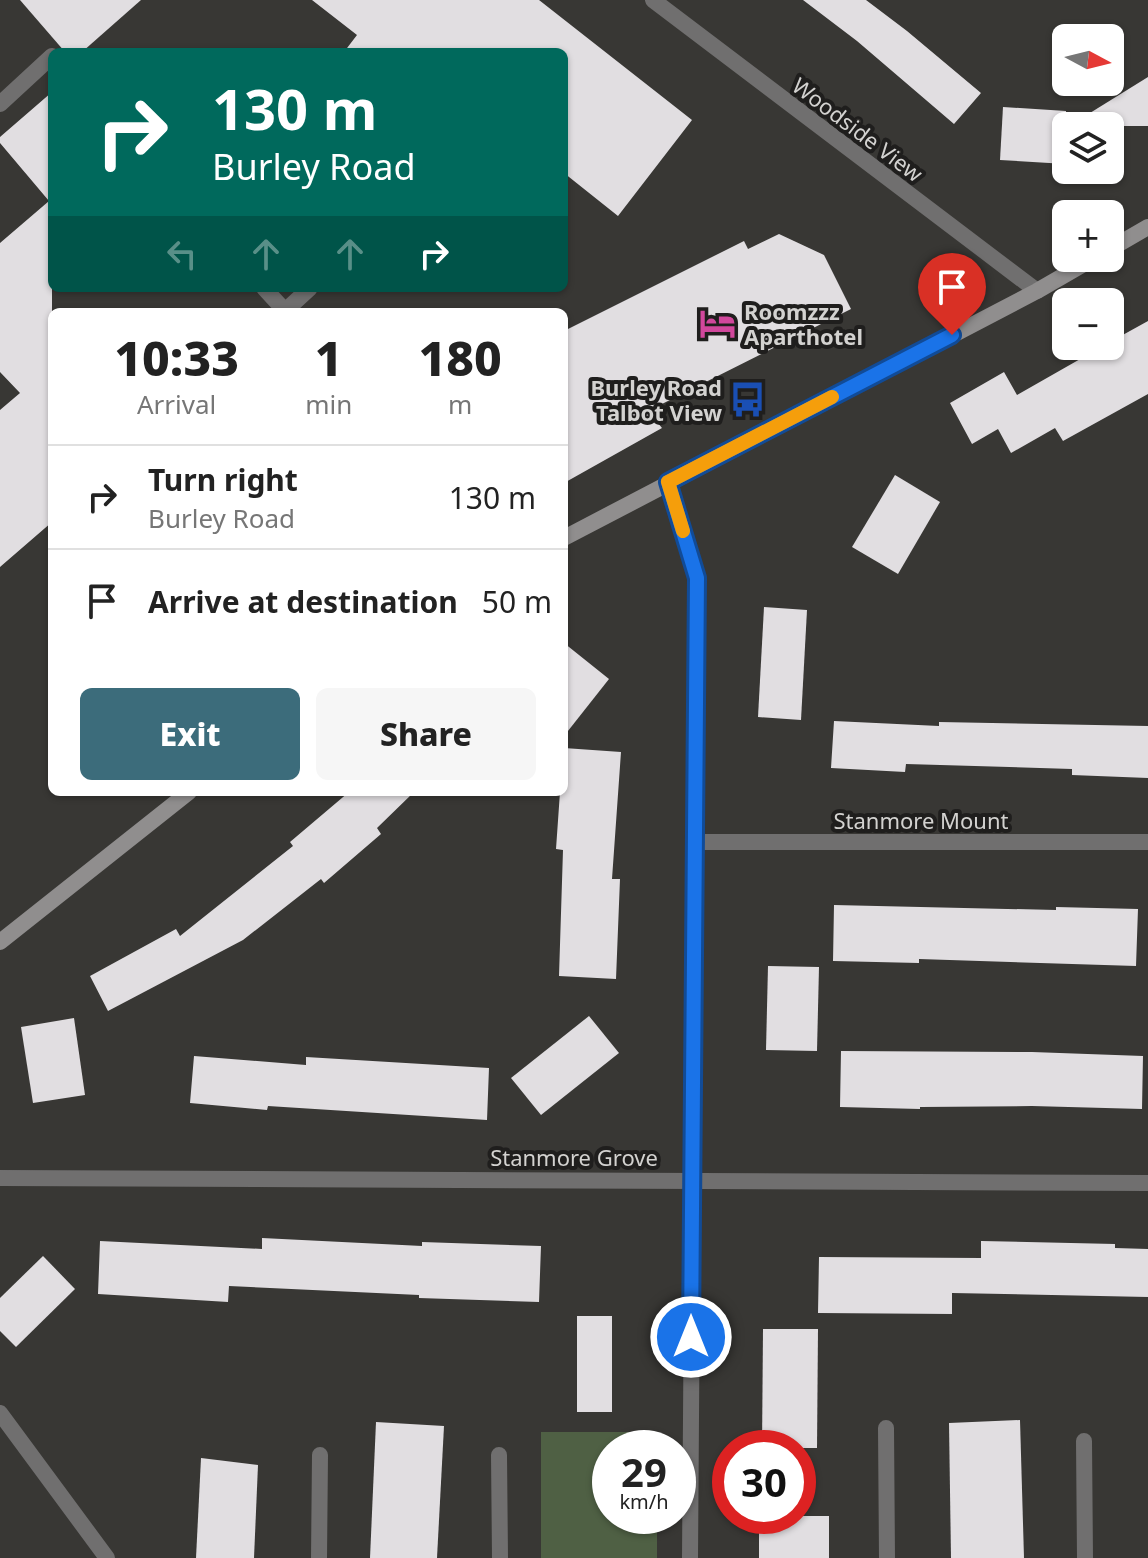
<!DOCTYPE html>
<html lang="en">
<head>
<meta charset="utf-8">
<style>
  :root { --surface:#fff; --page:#f6f6f6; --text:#222; --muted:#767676; --line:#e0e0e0; --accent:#3c6c7b }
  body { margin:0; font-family:"Noto Sans",sans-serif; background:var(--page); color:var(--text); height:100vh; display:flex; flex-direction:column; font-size:30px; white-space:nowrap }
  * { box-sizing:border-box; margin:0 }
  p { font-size:26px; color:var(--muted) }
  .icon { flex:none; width:44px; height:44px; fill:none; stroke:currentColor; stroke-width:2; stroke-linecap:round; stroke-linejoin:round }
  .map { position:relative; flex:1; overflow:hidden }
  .drawer { position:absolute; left:48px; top:308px; width:520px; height:488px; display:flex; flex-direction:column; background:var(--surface); border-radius:12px; box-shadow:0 2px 6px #0004 }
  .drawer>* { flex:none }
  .hud { position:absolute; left:48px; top:48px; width:520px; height:244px; border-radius:12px; box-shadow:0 2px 6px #0004; background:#00695c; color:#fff; overflow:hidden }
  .needle { width:52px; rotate:97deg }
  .controls { position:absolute; left:1052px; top:24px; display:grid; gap:16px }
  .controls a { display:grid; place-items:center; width:72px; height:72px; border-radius:12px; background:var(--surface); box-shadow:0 2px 6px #0004; font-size:40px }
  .speed { position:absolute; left:592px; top:1430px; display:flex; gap:16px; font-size:40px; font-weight:700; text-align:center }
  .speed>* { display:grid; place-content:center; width:104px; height:104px; border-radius:50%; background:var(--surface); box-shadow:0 2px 6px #0004; line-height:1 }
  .speed small { font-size:20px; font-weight:400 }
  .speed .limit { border:12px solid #d22; background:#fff; color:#111 }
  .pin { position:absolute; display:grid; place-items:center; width:68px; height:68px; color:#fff; margin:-82px -34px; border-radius:50% 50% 50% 0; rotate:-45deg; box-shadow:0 0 8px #0007 }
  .pin .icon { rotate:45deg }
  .me { position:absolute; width:88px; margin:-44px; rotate:0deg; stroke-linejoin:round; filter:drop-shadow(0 0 6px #0008) }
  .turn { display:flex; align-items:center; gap:28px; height:168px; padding:0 32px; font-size:36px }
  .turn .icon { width:104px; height:104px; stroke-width:2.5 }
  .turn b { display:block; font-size:56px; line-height:68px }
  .lanes { display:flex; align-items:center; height:76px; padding:0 32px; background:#0003; justify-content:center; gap:40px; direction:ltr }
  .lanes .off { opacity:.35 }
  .eta { display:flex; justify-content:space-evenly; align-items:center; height:136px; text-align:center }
  .eta b { font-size:48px; font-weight:800; line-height:56px }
  .button { display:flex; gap:16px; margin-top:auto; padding:16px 32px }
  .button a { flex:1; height:92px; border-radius:12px; background:var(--accent); color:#fff; font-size:32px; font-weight:800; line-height:92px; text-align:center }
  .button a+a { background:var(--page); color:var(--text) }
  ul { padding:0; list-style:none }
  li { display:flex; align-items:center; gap:24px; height:104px; padding:0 32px; border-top:2px solid var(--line) }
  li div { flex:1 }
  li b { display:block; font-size:30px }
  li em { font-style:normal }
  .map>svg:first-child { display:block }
  .green { fill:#4f6044 }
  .building { fill:#e1dee1 }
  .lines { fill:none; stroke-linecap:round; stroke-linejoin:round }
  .lane { stroke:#706f6f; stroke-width:16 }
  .street { stroke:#706f6f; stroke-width:16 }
  .secondary { stroke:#908e8e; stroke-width:16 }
  .route-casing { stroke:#114b97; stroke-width:20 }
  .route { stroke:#1a73e8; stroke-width:14 }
  .slow { stroke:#f59e0b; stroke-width:14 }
  .labels { text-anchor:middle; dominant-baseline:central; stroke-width:8; stroke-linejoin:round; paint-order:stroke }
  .street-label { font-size:22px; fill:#d3d2d0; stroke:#1f1e1d }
  .poi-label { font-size:22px; font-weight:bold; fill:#d3d2d0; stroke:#1f1e1d; text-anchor:start }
</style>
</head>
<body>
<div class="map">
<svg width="1148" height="1558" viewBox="0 0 1148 1558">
  <rect width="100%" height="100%" fill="#383734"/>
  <!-- green -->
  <polygon class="green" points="541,1432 658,1432 658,1448 610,1448 610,1516 657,1516 657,1558 541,1558"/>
  <!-- building -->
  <g class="building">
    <polygon points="20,0 141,0 82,52 65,52"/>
    <polygon points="312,0 539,0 692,120 618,216 564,173 564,52 344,52 357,35"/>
    <polygon points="803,0 866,0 907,31 981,93 954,124 857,41"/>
    <polygon points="1148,77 1148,126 1069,126"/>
    <polygon points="52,92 52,522 0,567 0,410 20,393 0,372 0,243 49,201 0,143 0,137"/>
    <polygon points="1003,107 1066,111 1066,164 1000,160"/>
    <polygon points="779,234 824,255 851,309 648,411 662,428 564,483 564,331 744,241 748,249"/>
    <polygon points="1148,321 1148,394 1063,441 1055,428 1011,453 998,429 972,444 950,403 1004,372 1017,395 1103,346 1110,346 1110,342"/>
    <polygon points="895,475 940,502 898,574 852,547"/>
    <polygon points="764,607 807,610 801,720 758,717"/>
    <polygon points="564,643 609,679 564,736"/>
    <polygon points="834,721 939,726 939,722 1148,726 1148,778 1072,775 1072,769 906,764 905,772 831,768"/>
    <polygon points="564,748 621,752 612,879 620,879 616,979 559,976 563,850 556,849 560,792 564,792"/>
    <polygon points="349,792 414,792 377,828 381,834 324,883 321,879 243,940 108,1011 90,976 176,929 180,936 293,846 290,842"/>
    <polygon points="834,905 1056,910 1056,907 1138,909 1136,966 919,959 919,963 833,961"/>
    <polygon points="768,966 819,967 817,1051 766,1050"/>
    <polygon points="589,1016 619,1053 541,1115 511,1078"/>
    <polygon points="74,1018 85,1095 33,1103 21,1027"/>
    <polygon points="841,1051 1032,1052 1143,1056 1142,1109 1032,1106 920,1107 920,1109 840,1107"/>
    <polygon points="194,1056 306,1065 306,1057 489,1068 487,1120 268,1106 267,1110 190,1103"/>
    <polygon points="262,1238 422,1246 422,1242 541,1246 539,1302 419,1298 419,1295 229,1286 228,1302 98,1294 100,1241 262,1249"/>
    <polygon points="981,1241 1115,1244 1115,1248 1148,1249 1148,1297 952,1293 952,1314 818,1313 819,1257 981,1258"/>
    <polygon points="43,1256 75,1289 16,1347 0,1331 0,1298"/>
    <rect x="577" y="1316" width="35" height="96"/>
    <polygon points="763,1329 818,1329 817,1448 762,1448"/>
    <polygon points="1020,1420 1024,1558 951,1558 949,1423"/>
    <polygon points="376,1422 444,1426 437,1558 370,1558"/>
    <polygon points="201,1458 258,1465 254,1558 196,1558"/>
    <rect x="759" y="1516" width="70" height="42"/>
  </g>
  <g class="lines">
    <!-- lane -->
    <g class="lane">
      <polyline points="0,104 52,56"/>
      <polyline points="264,288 286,312"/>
      <polyline points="285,311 310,288"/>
    </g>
    <!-- street -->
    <g class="street">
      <polyline points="653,0 1037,291"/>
      <polyline points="668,482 697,578 690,1558"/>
      <polyline points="695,842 1148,842"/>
      <polyline points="0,1178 1148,1183"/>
      <polyline points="0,1413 107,1558"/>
      <polyline points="886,1428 887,1558"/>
      <polyline points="1084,1441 1085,1558"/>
      <polyline points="499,1455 500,1558"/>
      <polyline points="319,1558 320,1455"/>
    </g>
    <!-- secondary -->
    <g class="secondary">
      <polyline points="1110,249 1148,227"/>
      <polyline points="564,538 1037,291 1094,258"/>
      <polyline points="0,942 189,792"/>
    </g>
  </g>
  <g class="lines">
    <defs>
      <polyline id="route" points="691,1337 697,578 668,482 952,335"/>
    </defs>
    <!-- route casing -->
    <use href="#route" class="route-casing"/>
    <!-- route -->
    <use href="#route" class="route"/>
    <!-- slow -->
    <polyline class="slow" points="683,531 668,482 832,397"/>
  </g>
  <!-- icons -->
  <defs>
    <symbol id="hotel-bare" viewBox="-9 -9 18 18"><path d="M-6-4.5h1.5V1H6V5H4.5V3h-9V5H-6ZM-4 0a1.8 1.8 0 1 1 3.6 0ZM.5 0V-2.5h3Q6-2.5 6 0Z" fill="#d1479c" stroke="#1f1e1d" stroke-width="2.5" paint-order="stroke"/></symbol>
    <symbol id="bus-bare" viewBox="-9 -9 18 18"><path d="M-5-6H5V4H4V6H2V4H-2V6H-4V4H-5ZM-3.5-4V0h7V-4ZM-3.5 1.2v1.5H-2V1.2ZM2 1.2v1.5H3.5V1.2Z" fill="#1a4fb4" stroke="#1f1e1d" stroke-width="2.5" paint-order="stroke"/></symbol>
  </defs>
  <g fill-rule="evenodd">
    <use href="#hotel-bare" x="692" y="298" width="51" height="51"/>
    <use href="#bus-bare" x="722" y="374" width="51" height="51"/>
  </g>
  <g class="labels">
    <!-- street labels -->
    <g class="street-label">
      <text transform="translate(858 129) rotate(37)">Woodside View</text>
      <text x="921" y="820">Stanmore Mount</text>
      <text x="574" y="1157">Stanmore Grove</text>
    </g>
    <!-- poi labels -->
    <g class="poi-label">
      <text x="744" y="311">Roomzzz<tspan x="744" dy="25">Aparthotel</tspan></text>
      <text x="722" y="387" text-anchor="end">Burley Road<tspan x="722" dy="25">Talbot View</tspan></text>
    </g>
  </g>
</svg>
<div class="controls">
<a><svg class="needle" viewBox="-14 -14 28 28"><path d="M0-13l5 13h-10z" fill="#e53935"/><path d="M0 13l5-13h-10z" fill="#767676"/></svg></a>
<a><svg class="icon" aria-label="layers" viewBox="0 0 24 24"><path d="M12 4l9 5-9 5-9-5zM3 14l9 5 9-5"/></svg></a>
<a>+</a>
<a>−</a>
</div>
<div class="speed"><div>29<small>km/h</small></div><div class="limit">30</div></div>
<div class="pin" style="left:952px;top:335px;background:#d93025"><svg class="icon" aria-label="arrive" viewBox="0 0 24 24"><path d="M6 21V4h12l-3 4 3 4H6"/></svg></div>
<svg class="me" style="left:691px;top:1337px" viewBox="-20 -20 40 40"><circle r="17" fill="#1a73e8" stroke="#fff" stroke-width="3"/><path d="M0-11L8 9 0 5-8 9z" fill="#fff"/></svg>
<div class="hud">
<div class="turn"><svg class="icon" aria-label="right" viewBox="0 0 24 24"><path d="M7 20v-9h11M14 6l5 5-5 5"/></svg><div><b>130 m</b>Burley Road</div></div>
<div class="lanes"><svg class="icon off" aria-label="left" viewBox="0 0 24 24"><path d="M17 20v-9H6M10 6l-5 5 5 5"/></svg><svg class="icon off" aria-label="ahead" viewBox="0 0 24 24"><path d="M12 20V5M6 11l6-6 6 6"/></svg><svg class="icon off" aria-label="ahead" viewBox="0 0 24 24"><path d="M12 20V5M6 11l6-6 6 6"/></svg><svg class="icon" aria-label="right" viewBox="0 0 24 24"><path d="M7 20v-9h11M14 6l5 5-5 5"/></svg></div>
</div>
<section class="drawer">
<div class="eta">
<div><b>10:33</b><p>Arrival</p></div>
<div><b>1</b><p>min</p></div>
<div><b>180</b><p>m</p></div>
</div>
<ul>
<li><svg class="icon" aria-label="right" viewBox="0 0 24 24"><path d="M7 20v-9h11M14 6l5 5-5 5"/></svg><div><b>Turn right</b><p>Burley Road</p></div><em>130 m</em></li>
<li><svg class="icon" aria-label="arrive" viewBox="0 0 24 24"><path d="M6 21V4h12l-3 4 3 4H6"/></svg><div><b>Arrive at destination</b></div><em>50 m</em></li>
</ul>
<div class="button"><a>Exit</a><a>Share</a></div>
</section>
</div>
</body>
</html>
